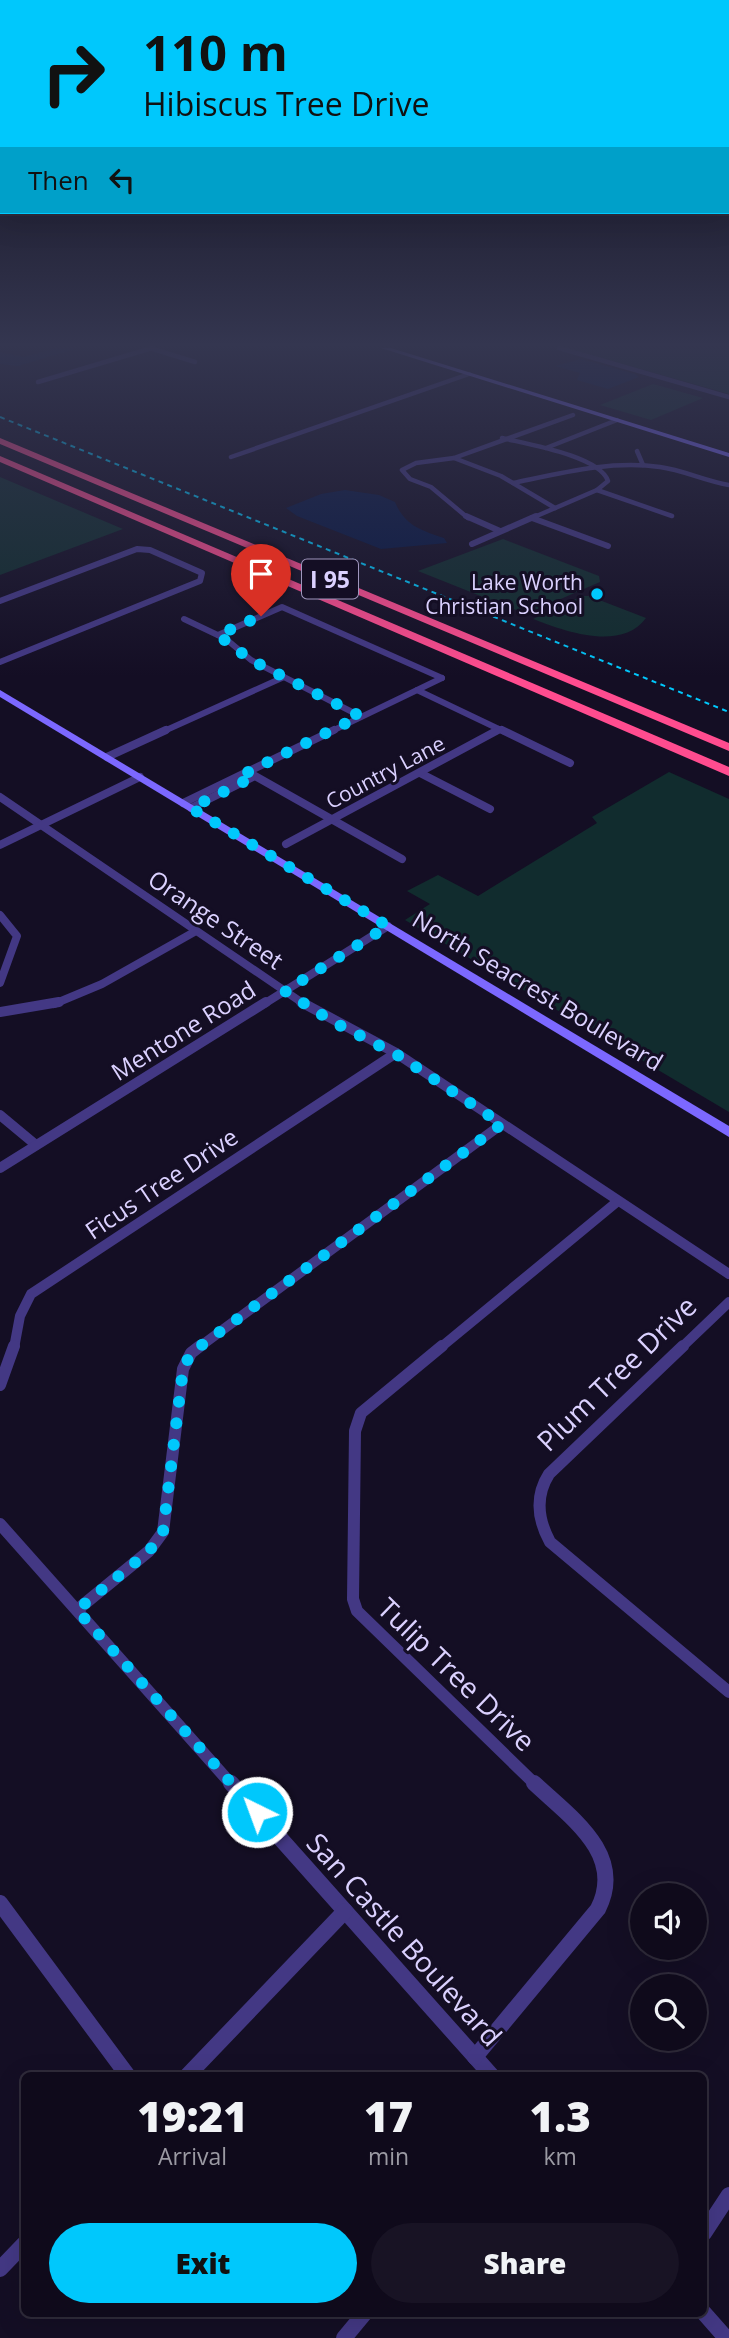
<!DOCTYPE html>
<html lang="en">
<head>
<meta charset="utf-8">
<style>
  :root { --surface:#0f0a1b; --page:#181324; --text:#f1f3f6; --muted:#9b9aa3; --line:#2f2b3a; --accent:#00c8fc }
  body { margin:0; font-family:"Open Sans",sans-serif; background:var(--page); color:var(--text); height:100vh; display:flex; flex-direction:column; font-size:26px; white-space:nowrap }
  * { box-sizing:border-box; margin:0 }
  p { font-size:23px; color:var(--muted) }
  .icon { flex:none; width:38px; height:38px; fill:none; stroke:currentColor; stroke-width:2; stroke-linecap:round; stroke-linejoin:round }
  .map { position:relative; flex:1; overflow:hidden }
  .panel { position:absolute; left:21px; top:2072px; width:686px; height:245px; display:flex; flex-direction:column; background:var(--surface); border-radius:10px; box-shadow:0 7px 28px #0002,0 0 0 2px var(--line) }
  .panel>* { flex:none }
  .banner { position:absolute; left:0px; top:0px; width:730px; height:214px; box-shadow:0 7px 28px #0002,0 0 0 2px var(--line); background:#00c8fc; color:#111; overflow:hidden }
  .fabs { position:absolute; left:630px; top:1883px; display:grid; gap:14px }
  .fabs a { display:grid; place-items:center; width:77px; height:77px; border-radius:50%; background:var(--surface); box-shadow:0 7px 28px #0002,0 0 0 2px var(--line); font-size:35px }
  .pin { position:absolute; display:grid; place-items:center; width:60px; height:60px; color:#fff; margin:-72px -30px; border-radius:50% 50% 50% 0; rotate:-45deg; box-shadow:0 0 7px #0007 }
  .pin .icon { rotate:45deg }
  .me { position:absolute; width:77px; margin:-38px; rotate:318deg; stroke-linejoin:round; filter:drop-shadow(0 0 5px #0008) }
  .turn { display:flex; align-items:center; gap:24px; height:147px; padding:0 28px; font-size:32px }
  .turn .icon { width:91px; height:91px; stroke-width:2.5 }
  .turn b { display:block; font-size:49px; line-height:60px }
  .then { display:flex; align-items:center; height:66px; padding:0 28px; background:#0003; gap:14px; font-size:26px }
  .eta { display:flex; justify-content:space-evenly; align-items:center; height:119px; text-align:center }
  .eta b { font-size:42px; font-weight:800; line-height:49px }
  .button { display:flex; gap:14px; margin-top:auto; padding:14px 28px }
  .button a { flex:1; height:80px; border-radius:42px; background:var(--accent); color:#111; font-size:28px; font-weight:800; line-height:80px; text-align:center }
  .button a+a { background:var(--page); color:var(--text) }
  .map>svg:first-child { display:block }
  .green { fill:#112c2e }
  .water { fill:#081743 }
  .lines { fill:none; stroke-linecap:round; stroke-linejoin:round }
  .street-far5 { stroke:#433884; stroke-width:4.5 }
  .street-far4 { stroke:#433884; stroke-width:6 }
  .street-far3 { stroke:#433884; stroke-width:8 }
  .street-far2 { stroke:#433884; stroke-width:10 }
  .street-far1 { stroke:#433884; stroke-width:12 }
  .street { stroke:#433884; stroke-width:16 }
  .secondary { fill:#7c68ff; fill-rule:evenodd }
  .highway { fill:#ff4c8f; fill-rule:evenodd }
  .rail { stroke:#00c8fc; stroke-width:2; stroke-dasharray:5 4.5; stroke-linecap:butt }
  .route { stroke:#00c8fc; stroke-width:12; stroke-dasharray:0 21.6 }
  .poi-dot { fill:#00c8fc; stroke:#140e24; stroke-width:2.5 }
  .labels { text-anchor:middle; dominant-baseline:central; stroke-width:6; stroke-linejoin:round; paint-order:stroke }
  .far-poi-label { font-size:21px; fill:#dbd1ff; stroke:#140e24; text-anchor:end }
  .far-street-label { font-size:21px; fill:#dbd1ff; stroke:#140e24 }
  .shield { fill:#140e24; stroke:#9f96bd; stroke-width:2 }
  .shield-label { font-size:23px; font-weight:bold; fill:#dbd1ff }
  .street-label { font-size:24px; fill:#dbd1ff; stroke:#140e24 }
  .near-street-label { font-size:28px; fill:#dbd1ff; stroke:#140e24 }
</style>
</head>
<body>
<div class="map">
<svg width="729" height="2338" viewBox="0 0 729 2338">
  <rect width="100%" height="100%" fill="#140e24"/>
  <!-- green -->
  <g class="green">
    <polygon points="567,348 729,348 729,394"/>
    <polygon points="653,384 703,398 651,420 600,405"/>
    <polygon points="0,477 123,529 0,575"/>
    <polygon points="503,539 599,576 600,582 526,614 418,571"/>
    <path d="M582,596h7l57,22c-25,34 -82,13 -113,1z"/>
    <polygon points="669,772 729,799 729,1112 405,920 430,904 407,891 438,875 478,896 597,823 592,817"/>
  </g>
  <!-- water -->
  <g class="water">
    <polygon points="56,348 78,348 18,366 0,364 0,352 24,357"/>
    <polygon points="581,359 635,374 639,377 608,389 577,380 580,373 555,366"/>
    <path d="M345,490l34,5 16,7c10,24 26,28 49,36l3,5 -66,6 -84,-33 -11,-8 35,-14z"/>
  </g>
  <g class="lines">
    <!-- street-far5 -->
    <g class="street-far5">
      <polyline points="150,348 195,362"/>
      <polyline points="559,348 729,397"/>
      <polyline points="38,382 152,348"/>
      <path d="M502,438c25,6 98,18 106,43l-11,9 -65,28"/>
      <polyline points="546,448 617,420"/>
      <polyline points="637,451 643,465"/>
      <polyline points="231,457 469,374"/>
      <polyline points="454,458 501,476 555,508"/>
      <path d="M513,483c48,-10 98,-23 147,-16 23,3 45,14 69,18"/>
      <polyline points="597,490 672,516"/>
      <polyline points="468,518 431,487 410,479 402,470 416,463 454,458 573,415"/>
    </g>
    <!-- street-far4 -->
    <g class="street-far4">
      <polyline points="466,516 500,531"/>
      <polyline points="532,518 608,546"/>
      <polyline points="472,544 536,516"/>
      <polyline points="0,601 137,549 150,550 202,573 200,581 0,662"/>
      <polyline points="184,619 226,639 251,660 360,716"/>
      <polyline points="218,635 282,607 442,678"/>
      <polyline points="417,690 505,732"/>
      <polyline points="162,732 284,677"/>
      <polyline points="330,732 442,678"/>
      <polyline points="495,732 499,730"/>
    </g>
    <!-- street-far3 -->
    <g class="street-far3">
      <polyline points="502,730 570,763"/>
      <polyline points="107,757 166,730"/>
      <polyline points="248,772 402,859"/>
      <polyline points="420,773 490,809"/>
      <polyline points="0,797 304,1004"/>
      <polyline points="183,803 334,730"/>
      <polyline points="191,808 253,777"/>
      <polyline points="286,844 498,730"/>
      <polyline points="0,845 140,777"/>
      <polyline points="0,915 17,936 0,983"/>
      <polyline points="54,1004 102,984 196,931"/>
      <polyline points="264,1004 388,926"/>
    </g>
    <!-- street-far2 -->
    <g class="street-far2">
      <polyline points="301,1002 396,1053 729,1274"/>
      <polyline points="0,1012 59,1002"/>
      <polyline points="0,1115 36,1145"/>
      <polyline points="0,1168 266,1002"/>
      <polyline points="14,1348 20,1316 31,1294 396,1053"/>
      <polyline points="198,1348 502,1124"/>
      <polyline points="440,1348 618,1201"/>
      <polyline points="681,1348 729,1302"/>
    </g>
    <!-- street-far1 -->
    <g class="street-far1">
      <polyline points="442,1346 361,1413 355,1431 353,1599 357,1611 536,1785"/>
      <path d="M683,1346l-134,128c-14,22 -11,46 1,68l179,150"/>
      <polyline points="0,1385 14,1346"/>
      <polyline points="0,1524 232,1785"/>
      <polyline points="77,1610 149,1551 163,1532 183,1369 191,1353 200,1346"/>
    </g>
    <!-- street -->
    <g class="street">
      <polyline points="231,1783 492,2076"/>
      <polyline points="0,1903 128,2076"/>
      <path d="M475,2057l123,-148c28,-55 -28,-92 -64,-126"/>
      <polyline points="187,2076 345,1911"/>
      <polyline points="704,2233 729,2195"/>
      <polyline points="0,2269 24,2244"/>
      <polyline points="704,2313 726,2338"/>
      <polyline points="344,2338 364,2314"/>
    </g>
    <!-- secondary -->
    <g class="secondary">
      <polygon points="381,348 391,348 729,453 729,457"/>
      <polygon points="0,690 729,1126 729,1137 0,697"/>
    </g>
    <!-- highway -->
    <g class="highway">
      <polygon points="0,438 729,743 729,751 0,444"/>
      <polygon points="0,456 729,767 729,776 0,462"/>
    </g>
    <!-- rail -->
    <polyline class="rail" points="0,417 729,712"/>
  </g>
  <!-- sky -->
  <linearGradient id="sky" x2="0" y2="1"><stop stop-color="#0b0814"/><stop offset="0.51" stop-color="#343650"/><stop offset="1" stop-color="#343650" stop-opacity="0"/></linearGradient>
  <rect width="729" height="676" fill="url(#sky)"/>
  <g class="lines">
    <!-- route -->
    <polyline class="route" points="257,1812 77,1610 149,1551 163,1532 183,1369 191,1353 502,1124 396,1054 333,1022 285,991 388,926 191,808 255,776 248,772 360,716 251,660 218,635 261,616"/>
  </g>
  <!-- markers -->
  <circle class="poi-dot" cx="597" cy="594" r="7"/>
  <g class="labels">
    <!-- far-poi labels -->
    <g class="far-poi-label">
      <text x="583" y="582">Lake Worth<tspan x="583" dy="24">Christian School</tspan></text>
    </g>
    <!-- far-street labels -->
    <g class="far-street-label">
      <text transform="translate(385 772) rotate(-28)">Country Lane</text>
    </g>
    <!-- shield labels -->
    <rect class="shield" x="302" y="559.5" width="56" height="39" rx="5"/>
    <g class="shield-label">
      <text x="330" y="579">I 95</text>
    </g>
    <!-- street labels -->
    <g class="street-label">
      <text transform="translate(216 919) rotate(34)">Orange Street</text>
      <text transform="translate(538 990) rotate(31)">North Seacrest Boulevard</text>
      <text transform="translate(183 1030) rotate(-32)">Mentone Road</text>
      <text transform="translate(161 1183) rotate(-34)">Ficus Tree Drive</text>
    </g>
    <!-- near-street labels -->
    <g class="near-street-label">
      <text transform="translate(616 1373) rotate(-44)">Plum Tree Drive</text>
      <text transform="translate(457 1674) rotate(44)">Tulip Tree Drive</text>
      <text transform="translate(405 1939) rotate(48)">San Castle Boulevard</text>
    </g>
  </g>
</svg>
<div class="fabs">
<a><svg class="icon" aria-label="sound" viewBox="0 0 24 24"><path d="M4 9h4l5-4v14l-5-4H4zM17 9q2 3 0 6"/></svg></a>
<a><svg class="icon" aria-label="search" viewBox="0 0 24 24"><circle cx="10" cy="10" r="6"/><path d="M15 15l6 6"/></svg></a>
</div>
<div class="pin" style="left:261px;top:616px;background:#d93025"><svg class="icon" aria-label="arrive" viewBox="0 0 24 24"><path d="M6 21V4h12l-3 4 3 4H6"/></svg></div>
<svg class="me" style="left:257px;top:1812px" viewBox="-20 -20 40 40"><circle r="17" fill="#00c8fc" stroke="#fff" stroke-width="3"/><path d="M0-11L8 9 0 5-8 9z" fill="#fff"/></svg>
<div class="banner">
<div class="turn"><svg class="icon" aria-label="right" viewBox="0 0 24 24"><path d="M7 20v-9h11M14 6l5 5-5 5"/></svg><div><b>110 m</b>Hibiscus Tree Drive</div></div>
<div class="then">Then<svg class="icon" aria-label="left" viewBox="0 0 24 24"><path d="M17 20v-9H6M10 6l-5 5 5 5"/></svg></div>
</div>
<section class="panel">
<div class="eta">
<div><b>19:21</b><p>Arrival</p></div>
<div><b>17</b><p>min</p></div>
<div><b>1.3</b><p>km</p></div>
</div>
<div class="button"><a>Exit</a><a>Share</a></div>
</section>
</div>
</body>
</html>
